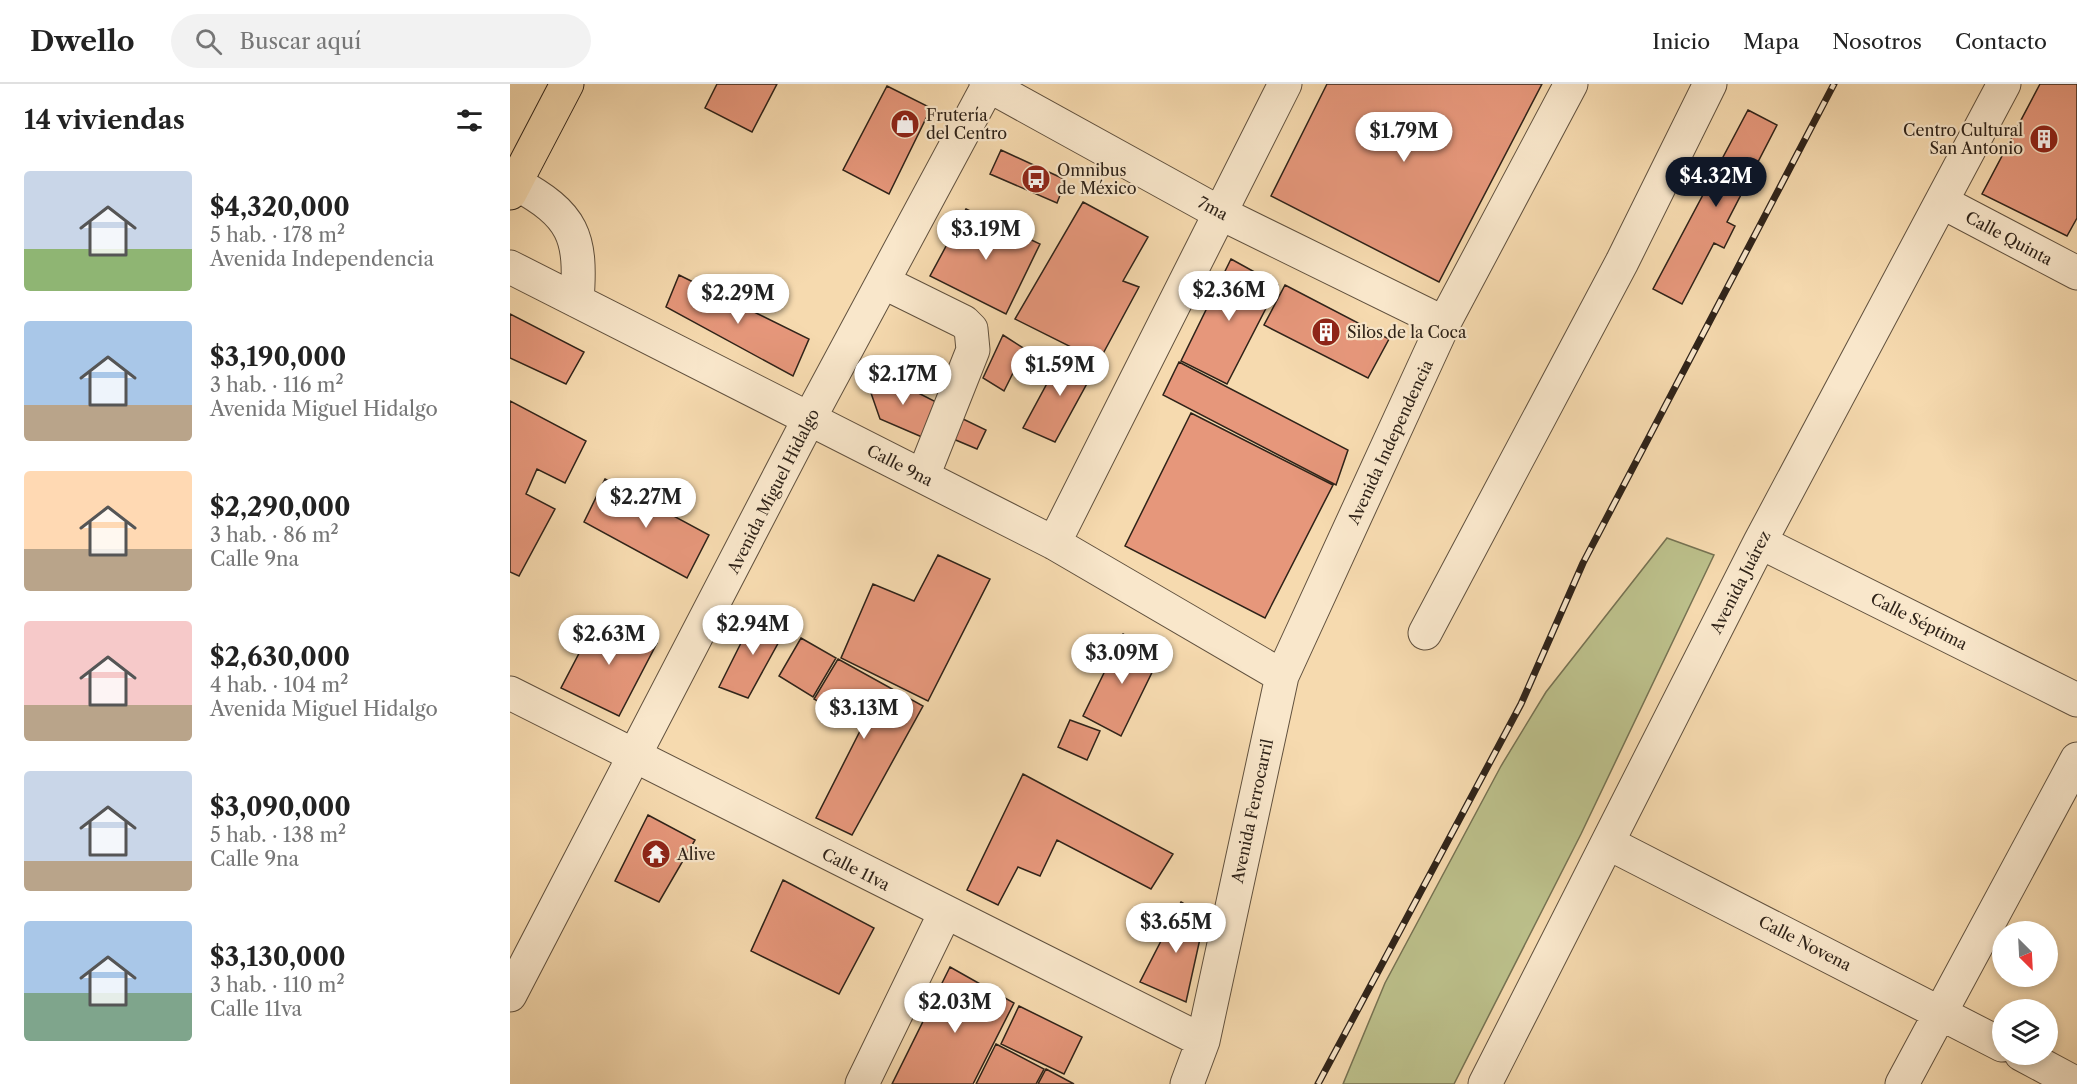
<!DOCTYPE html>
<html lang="es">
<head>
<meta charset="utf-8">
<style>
  :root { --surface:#fff; --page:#f2f2f2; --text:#222; --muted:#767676; --line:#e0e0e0; --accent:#111827 }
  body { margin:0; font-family:"Libre Caslon Text",serif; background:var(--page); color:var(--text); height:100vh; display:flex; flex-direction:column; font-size:22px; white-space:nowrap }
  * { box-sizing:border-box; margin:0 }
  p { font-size:20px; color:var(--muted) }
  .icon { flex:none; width:33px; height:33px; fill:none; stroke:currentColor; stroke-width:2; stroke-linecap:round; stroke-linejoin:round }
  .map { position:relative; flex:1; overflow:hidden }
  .drawer { display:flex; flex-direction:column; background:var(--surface); width:510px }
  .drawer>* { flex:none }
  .needle { width:39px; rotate:156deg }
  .buttons { position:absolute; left:1482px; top:837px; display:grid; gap:12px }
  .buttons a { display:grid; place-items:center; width:66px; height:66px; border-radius:50%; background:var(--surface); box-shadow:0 3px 9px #0003; font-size:30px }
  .price { position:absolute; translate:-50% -51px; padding:0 14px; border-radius:21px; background:#fff; color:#222; font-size:20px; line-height:39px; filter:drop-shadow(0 2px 3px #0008) }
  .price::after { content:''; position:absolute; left:50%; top:36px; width:18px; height:14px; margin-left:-9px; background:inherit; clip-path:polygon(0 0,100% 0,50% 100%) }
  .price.current { background:var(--accent); color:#fff }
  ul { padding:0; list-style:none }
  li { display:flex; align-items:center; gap:18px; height:150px; padding:0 24px }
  li span { display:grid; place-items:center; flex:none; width:168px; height:120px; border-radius:6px; color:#555 }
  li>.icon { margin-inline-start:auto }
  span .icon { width:72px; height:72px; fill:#fffc; stroke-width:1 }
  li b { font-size:26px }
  h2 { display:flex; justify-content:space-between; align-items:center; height:72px; padding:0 24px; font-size:26px }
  header { display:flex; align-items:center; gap:36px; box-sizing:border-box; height:84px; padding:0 30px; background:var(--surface); border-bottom:2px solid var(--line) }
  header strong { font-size:28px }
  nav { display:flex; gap:33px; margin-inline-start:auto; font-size:21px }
  .search { width:420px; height:54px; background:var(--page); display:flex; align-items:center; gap:15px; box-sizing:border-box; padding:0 21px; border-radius:33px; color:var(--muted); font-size:22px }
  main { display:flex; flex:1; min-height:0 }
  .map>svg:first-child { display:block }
  .green { fill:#bcc08b; stroke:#767252; stroke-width:1.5 }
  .building { fill:#e6977b; stroke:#2f2319; stroke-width:1.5 }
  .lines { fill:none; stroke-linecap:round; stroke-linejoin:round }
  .minor-casing { stroke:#61513e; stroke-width:35 }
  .major-casing { stroke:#2f2319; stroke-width:35 }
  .minor { stroke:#f9e7cb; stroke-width:33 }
  .major { stroke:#f6daaf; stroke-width:33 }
  .rail-casing { stroke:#2f2319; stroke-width:7 }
  .rail { stroke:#f9e7cb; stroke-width:4.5; stroke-dasharray:14; stroke-linecap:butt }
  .labels { text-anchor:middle; stroke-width:4.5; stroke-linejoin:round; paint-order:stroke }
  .poi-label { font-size:16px; fill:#2f2319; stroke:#f9e7cb; text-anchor:start }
  .street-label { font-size:16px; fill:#2f2319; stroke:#f9e7cb }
</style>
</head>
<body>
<header>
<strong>Dwello</strong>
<div class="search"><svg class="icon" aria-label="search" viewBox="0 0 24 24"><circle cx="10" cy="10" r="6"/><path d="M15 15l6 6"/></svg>Buscar aquí</div>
<nav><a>Inicio</a><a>Mapa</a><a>Nosotros</a><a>Contacto</a></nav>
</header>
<main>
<section class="drawer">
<h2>14 viviendas<svg class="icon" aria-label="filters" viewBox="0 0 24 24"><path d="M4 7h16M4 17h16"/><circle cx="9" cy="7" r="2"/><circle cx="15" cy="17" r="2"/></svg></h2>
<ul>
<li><span style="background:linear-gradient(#c9d6e8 65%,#8fb573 0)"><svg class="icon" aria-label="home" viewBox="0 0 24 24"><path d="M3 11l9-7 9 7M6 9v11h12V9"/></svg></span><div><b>$4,320,000</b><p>5 hab. · 178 m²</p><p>Avenida Independencia</p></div></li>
<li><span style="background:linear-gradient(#a9c7e8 70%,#b9a48a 0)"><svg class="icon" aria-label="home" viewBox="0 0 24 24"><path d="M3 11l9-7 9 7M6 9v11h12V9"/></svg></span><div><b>$3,190,000</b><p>3 hab. · 116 m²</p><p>Avenida Miguel Hidalgo</p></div></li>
<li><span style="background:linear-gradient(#ffd9b3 65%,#b9a48a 0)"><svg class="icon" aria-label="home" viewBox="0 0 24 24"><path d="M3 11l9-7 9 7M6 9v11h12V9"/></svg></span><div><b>$2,290,000</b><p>3 hab. · 86 m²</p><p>Calle 9na</p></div></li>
<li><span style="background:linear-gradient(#f6c9c9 70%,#b9a48a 0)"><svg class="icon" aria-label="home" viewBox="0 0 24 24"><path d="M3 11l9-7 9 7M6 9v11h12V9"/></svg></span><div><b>$2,630,000</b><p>4 hab. · 104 m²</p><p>Avenida Miguel Hidalgo</p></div></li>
<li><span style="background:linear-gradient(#c9d6e8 75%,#b9a48a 0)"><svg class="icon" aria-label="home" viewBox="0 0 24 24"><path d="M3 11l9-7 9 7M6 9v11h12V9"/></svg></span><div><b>$3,090,000</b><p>5 hab. · 138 m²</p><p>Calle 9na</p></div></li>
<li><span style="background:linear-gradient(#a9c7e8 60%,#7fa58c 0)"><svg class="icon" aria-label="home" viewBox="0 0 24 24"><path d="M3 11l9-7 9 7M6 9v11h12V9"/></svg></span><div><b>$3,130,000</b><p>3 hab. · 110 m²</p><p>Calle 11va</p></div></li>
</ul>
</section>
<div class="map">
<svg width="1567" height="1000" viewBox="0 0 1567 1000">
  <rect width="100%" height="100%" fill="#f6daaf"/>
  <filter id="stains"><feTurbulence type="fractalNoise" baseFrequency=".00333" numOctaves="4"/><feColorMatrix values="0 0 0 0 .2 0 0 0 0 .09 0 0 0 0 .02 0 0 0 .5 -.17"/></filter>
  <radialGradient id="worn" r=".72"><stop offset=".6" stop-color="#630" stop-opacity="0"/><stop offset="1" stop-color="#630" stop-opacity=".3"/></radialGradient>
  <path class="green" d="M1157,454L1204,471L1071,750L944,1000H833L875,899L991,682L1036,608Z"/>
  <path class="building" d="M207,0H267L242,48L195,24Z
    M817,0H1032L929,198L761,112Z
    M1530,0H1567V134L1557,152L1472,110Z
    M377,2L421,24L379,110L333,86Z
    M1238,26L1267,41L1217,138L1225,142L1214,164L1204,159L1172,220L1143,205Z
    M491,66L556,96L547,119L480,90Z
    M573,118L638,153L613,197L629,203L589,277L505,235Z
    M456,125L530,160L496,230L420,192Z
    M721,175L768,201L717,300L671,277Z
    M169,191L299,255L283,292L156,223Z
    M775,201L879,255L858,294L754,241Z
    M0,230L74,268L56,300L0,274Z
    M493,251L515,265L494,307L473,294Z
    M554,268L586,283L545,358L513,344Z
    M669,278L838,366L826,401L653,311Z
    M369,289L432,321L412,353L370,335L361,309Z
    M0,317L76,357L55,399L27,385L16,410L45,425L9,492L0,488Z
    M681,329L823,401L755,534L615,462Z
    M451,334L476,346L467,365L441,354Z
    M95,395L199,451L177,494L74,438Z
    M428,471L480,495L418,617L331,574L363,500L404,517Z
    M246,529L277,543L238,614L209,603Z
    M88,533L147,559L109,632L51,604Z
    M613,550L650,572L611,652L573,632Z
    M291,554L326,574L303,613L269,592Z
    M328,575L413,622L342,751L306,734L352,643L304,615Z
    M560,636L590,647L577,676L548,663Z
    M513,690L663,770L641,805L547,756L530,792L508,783L488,821L457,806Z
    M138,731L185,756L149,818L105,797Z
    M273,796L364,844L329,910L241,867Z
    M671,818L695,832L676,918L630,898Z
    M440,883L504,919L463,1000H382Z
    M509,922L572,953L554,990L491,960Z
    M486,960L534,985L526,1000H466Z
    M536,985L564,1000H528Z"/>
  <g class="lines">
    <g class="minor-casing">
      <path id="minor" d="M476,0L708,128L934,239
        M5,99C64,131 72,152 67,217
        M1432,118L1567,189
        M0,183L544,459L772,592
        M373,198L454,238L461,245L463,266L413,392
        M1250,458L1567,616
        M544,459L775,0
        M915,549L1112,178L1200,0
        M0,609L693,957
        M1098,759L1492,961
        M0,911L299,335L479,0
        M1511,970L1567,1000
        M352,1000L435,829
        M677,1000L693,957L772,592L934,239L1061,0
        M975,1000L1250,458L1494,0
        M1392,1000L1567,675"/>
    </g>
    <g class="major-casing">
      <path id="major" d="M0,109L57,0"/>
    </g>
    <use href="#minor" class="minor"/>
    <use href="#major" class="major"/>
    <g class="rail-casing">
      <path id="rail" d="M808,1000L1011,620L1073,479L1324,0"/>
    </g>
    <use href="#rail" class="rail"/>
  </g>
  <defs>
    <g id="shop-disc" transform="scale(1.5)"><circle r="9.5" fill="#8f2418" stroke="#f9e7cb"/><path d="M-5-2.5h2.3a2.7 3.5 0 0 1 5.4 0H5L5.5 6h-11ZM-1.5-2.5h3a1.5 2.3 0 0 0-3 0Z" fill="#fff"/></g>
    <g id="building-disc" transform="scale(1.5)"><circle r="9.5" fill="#8f2418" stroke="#f9e7cb"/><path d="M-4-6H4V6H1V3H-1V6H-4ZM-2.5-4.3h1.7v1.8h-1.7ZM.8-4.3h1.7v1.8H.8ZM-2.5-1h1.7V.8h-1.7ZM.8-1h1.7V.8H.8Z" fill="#fff"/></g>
    <g id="bus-disc" transform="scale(1.5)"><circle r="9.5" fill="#8f2418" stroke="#f9e7cb"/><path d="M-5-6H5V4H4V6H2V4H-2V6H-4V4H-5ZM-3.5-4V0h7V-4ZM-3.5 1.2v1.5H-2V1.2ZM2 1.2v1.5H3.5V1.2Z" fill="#fff"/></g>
    <g id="temple-disc" transform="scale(1.5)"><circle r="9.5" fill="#8f2418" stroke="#f9e7cb"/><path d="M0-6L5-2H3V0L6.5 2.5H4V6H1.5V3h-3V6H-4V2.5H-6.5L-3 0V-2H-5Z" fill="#fff"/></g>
  </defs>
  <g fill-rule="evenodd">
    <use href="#shop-disc" x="395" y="40"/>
    <use href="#building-disc" x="1534" y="55"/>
    <use href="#bus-disc" x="526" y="95"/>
    <use href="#building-disc" x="816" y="248"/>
    <use href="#temple-disc" x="146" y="770"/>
  </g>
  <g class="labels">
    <g class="poi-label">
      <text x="416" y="37">Frutería<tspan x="416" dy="18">del Centro</tspan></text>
      <text x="1513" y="52" text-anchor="end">Centro Cultural<tspan x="1513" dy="18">San Antonio</tspan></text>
      <text x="547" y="92">Omnibus<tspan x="547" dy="18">de México</tspan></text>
      <text x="837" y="254">Silos de la Coca</text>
      <text x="167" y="776">Alive</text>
    </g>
    <g class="street-label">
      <text transform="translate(703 124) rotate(28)" y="6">7ma</text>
      <text transform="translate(1499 154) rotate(28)" y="6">Calle Quinta</text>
      <text transform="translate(880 358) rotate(-65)" y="6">Avenida Independencia</text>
      <text transform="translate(390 381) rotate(27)" y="6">Calle 9na</text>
      <text transform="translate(263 407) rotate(-63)" y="6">Avenida Miguel Hidalgo</text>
      <text transform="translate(1230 498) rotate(-63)" y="6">Avenida Juárez</text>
      <text transform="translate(1409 537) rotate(27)" y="6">Calle Séptima</text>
      <text transform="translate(742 727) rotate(-78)" y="6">Avenida Ferrocarril</text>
      <text transform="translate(346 785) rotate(27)" y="6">Calle 11va</text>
      <text transform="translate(1295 859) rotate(27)" y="6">Calle Novena</text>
    </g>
  </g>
  <rect width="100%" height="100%" filter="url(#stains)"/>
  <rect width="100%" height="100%" fill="url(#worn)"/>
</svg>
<div class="buttons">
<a><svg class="needle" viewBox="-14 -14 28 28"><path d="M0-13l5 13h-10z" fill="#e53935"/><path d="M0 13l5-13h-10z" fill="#767676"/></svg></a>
<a><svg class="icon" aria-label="layers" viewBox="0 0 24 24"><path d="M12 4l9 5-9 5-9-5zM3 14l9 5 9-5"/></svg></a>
</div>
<b class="price" style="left:894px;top:79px">$1.79M</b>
<b class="price current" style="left:1206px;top:124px">$4.32M</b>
<b class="price" style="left:476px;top:177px">$3.19M</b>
<b class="price" style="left:719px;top:238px">$2.36M</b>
<b class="price" style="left:228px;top:241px">$2.29M</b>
<b class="price" style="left:550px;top:313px">$1.59M</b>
<b class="price" style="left:393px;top:322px">$2.17M</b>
<b class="price" style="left:136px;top:445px">$2.27M</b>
<b class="price" style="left:243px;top:572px">$2.94M</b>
<b class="price" style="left:99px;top:582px">$2.63M</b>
<b class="price" style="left:612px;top:601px">$3.09M</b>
<b class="price" style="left:354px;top:656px">$3.13M</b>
<b class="price" style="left:666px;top:870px">$3.65M</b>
<b class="price" style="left:445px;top:950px">$2.03M</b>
</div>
</main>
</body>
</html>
